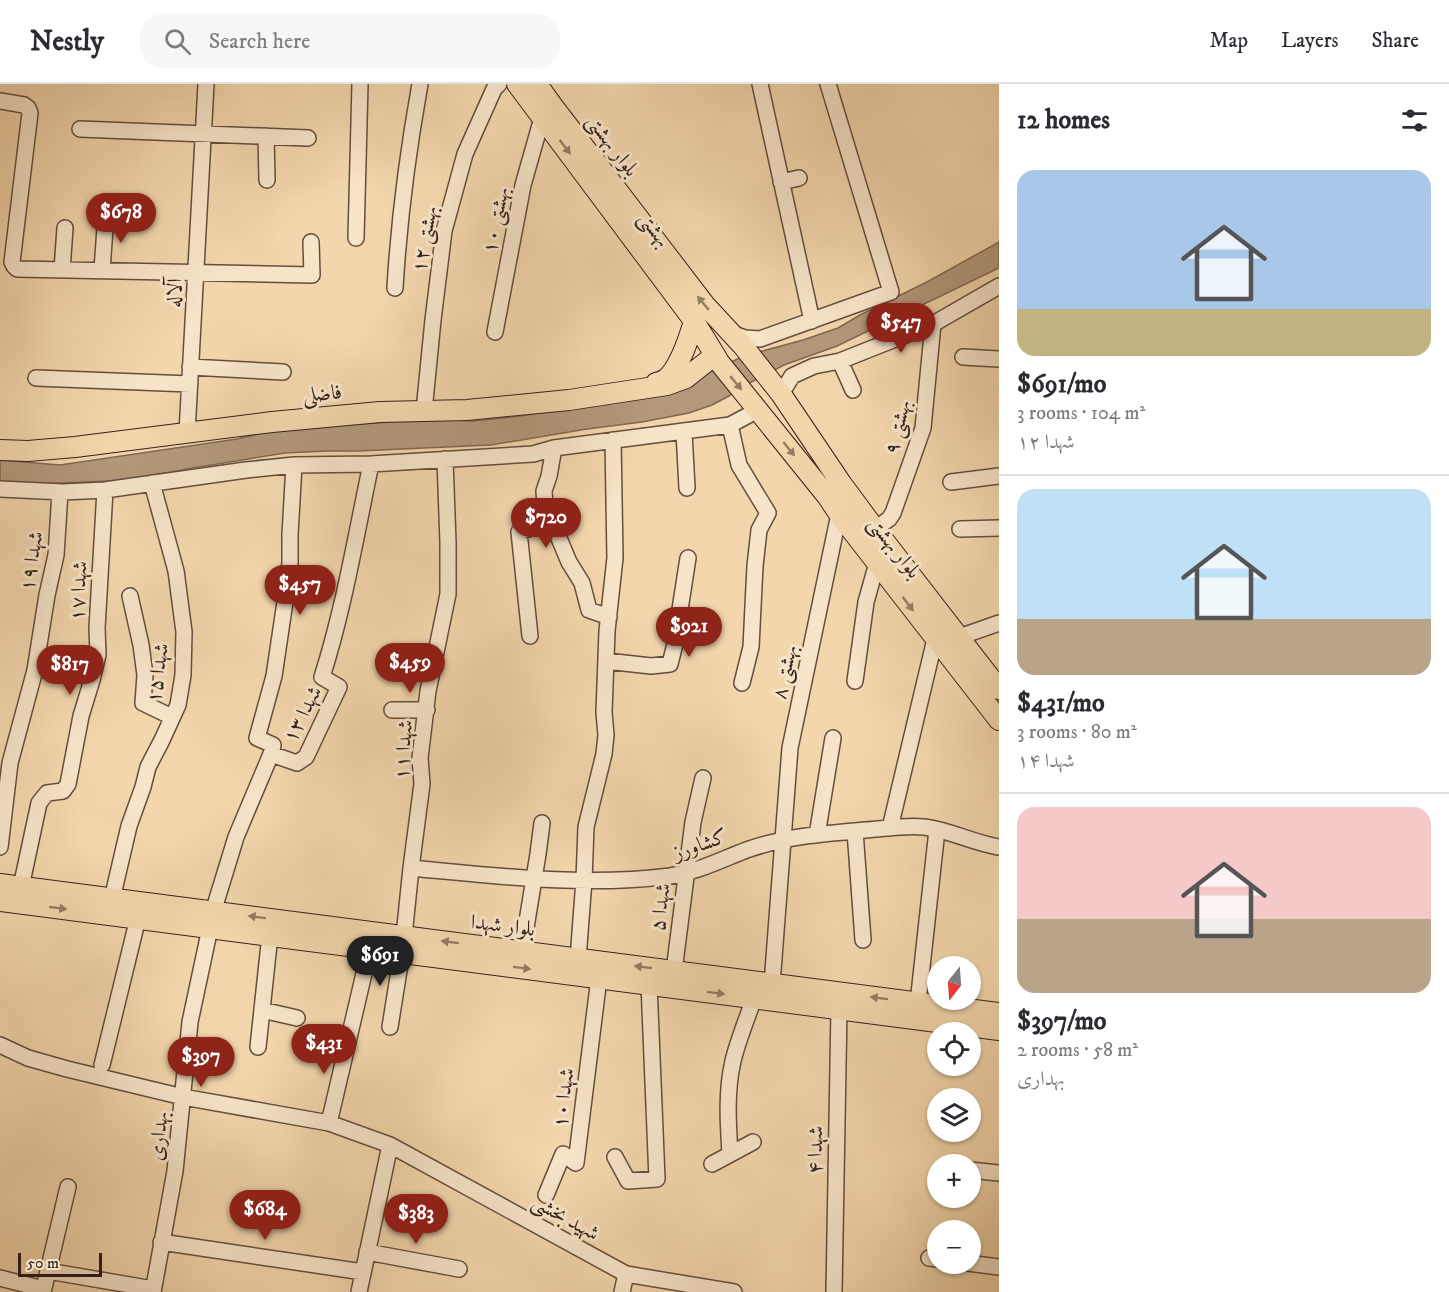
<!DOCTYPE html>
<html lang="en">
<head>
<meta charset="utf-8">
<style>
  :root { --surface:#fff; --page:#f7f7f7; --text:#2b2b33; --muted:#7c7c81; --line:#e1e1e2; --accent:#8f2418 }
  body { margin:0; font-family:"IM FELL DW Pica",Amiri,serif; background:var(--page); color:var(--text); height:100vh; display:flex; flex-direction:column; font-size:22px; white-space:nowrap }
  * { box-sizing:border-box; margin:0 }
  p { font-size:20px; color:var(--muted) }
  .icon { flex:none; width:33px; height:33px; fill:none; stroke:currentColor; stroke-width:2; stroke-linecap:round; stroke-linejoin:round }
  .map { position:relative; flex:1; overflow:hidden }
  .sheet { display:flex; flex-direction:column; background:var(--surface); width:450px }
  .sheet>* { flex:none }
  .needle { width:39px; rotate:197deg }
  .controls { position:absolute; left:927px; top:872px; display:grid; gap:12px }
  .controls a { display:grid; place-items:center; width:54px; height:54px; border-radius:50%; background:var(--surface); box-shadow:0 2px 4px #0004; font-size:30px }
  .scale { position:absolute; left:18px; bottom:15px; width:84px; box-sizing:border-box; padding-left:6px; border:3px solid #362119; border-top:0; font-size:16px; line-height:21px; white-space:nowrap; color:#362119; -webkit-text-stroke:4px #f7e4c9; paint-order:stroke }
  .price { position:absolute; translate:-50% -51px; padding:0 14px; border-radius:21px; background:var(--accent); color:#fff; font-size:20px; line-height:39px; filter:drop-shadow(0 2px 3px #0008) }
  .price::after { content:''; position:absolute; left:50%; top:36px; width:18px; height:14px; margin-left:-9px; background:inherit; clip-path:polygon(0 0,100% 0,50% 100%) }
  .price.selected { background:#222; color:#fff }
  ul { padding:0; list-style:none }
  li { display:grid; align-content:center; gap:12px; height:318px; padding:0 18px }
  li+li { border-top:2px solid var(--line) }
  li span { display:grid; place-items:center; height:186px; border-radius:18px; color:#555 }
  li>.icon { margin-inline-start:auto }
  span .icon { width:108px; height:108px; fill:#fffc; stroke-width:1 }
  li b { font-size:26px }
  h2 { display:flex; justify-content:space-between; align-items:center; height:72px; padding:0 18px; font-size:26px }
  header { display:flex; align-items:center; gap:36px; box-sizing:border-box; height:84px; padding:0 30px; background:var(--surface); border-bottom:2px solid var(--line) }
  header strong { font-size:28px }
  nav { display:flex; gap:33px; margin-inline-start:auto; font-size:21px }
  .search { width:420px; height:54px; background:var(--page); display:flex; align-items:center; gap:15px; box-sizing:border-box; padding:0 21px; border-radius:24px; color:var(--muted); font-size:22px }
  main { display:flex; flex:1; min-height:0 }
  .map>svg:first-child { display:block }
  .water { fill:#b3987a; stroke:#816853; stroke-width:1.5 }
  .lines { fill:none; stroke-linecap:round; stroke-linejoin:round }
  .minor-casing { stroke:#654e3e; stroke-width:18 }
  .major-casing { stroke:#362119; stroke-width:22 }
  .minor { stroke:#f7e4c9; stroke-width:15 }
  .major { stroke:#f3d6ac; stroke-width:20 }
  .oneway { fill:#947c62 }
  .labels { text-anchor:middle; stroke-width:6; stroke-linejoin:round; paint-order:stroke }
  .street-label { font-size:21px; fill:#362119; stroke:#f7e4c9 }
</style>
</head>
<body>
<header>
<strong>Nestly</strong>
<div class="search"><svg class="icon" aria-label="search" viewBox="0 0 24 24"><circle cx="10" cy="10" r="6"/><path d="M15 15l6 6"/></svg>Search here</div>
<nav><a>Map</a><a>Layers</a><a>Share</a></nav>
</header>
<main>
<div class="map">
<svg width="999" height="1208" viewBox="0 0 999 1208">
  <rect width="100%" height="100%" fill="#f3d6ac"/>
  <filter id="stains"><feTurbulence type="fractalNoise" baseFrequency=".00333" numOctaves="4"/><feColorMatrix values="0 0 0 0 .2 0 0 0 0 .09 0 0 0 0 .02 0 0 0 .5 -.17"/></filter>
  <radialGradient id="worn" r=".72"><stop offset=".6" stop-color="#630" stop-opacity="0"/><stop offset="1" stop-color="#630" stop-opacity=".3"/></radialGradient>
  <path class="water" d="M999,158V184L837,262L784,281L740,304L729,312L712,321L689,329L642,338L587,345L491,361L358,367H327L285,369L187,385L146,393L109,397L38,400L0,398V376L60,381L237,355L276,346L334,340H361L430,335L473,337L521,332L547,327L707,289L744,272L803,256L838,244L860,231L927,198Z"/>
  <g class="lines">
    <g class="minor-casing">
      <path id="minor" d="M760,0L812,237
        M0,17L24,21L28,24L30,29L12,178L14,182L17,185L312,191L311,158
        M80,45L308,54
        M266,52L267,96
        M781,98L799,94
        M356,154L360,0
        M62,186L65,144
        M102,186L106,130
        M395,204C399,135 408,67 420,0
        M495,248L523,101L542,34
        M731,249L745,254L760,255L891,208L828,0
        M963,273L999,275
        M840,277L853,306
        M190,283L283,288
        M36,294L190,300
        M781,310L792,292L814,282L840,277L933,240L999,202
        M424,327L433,236L444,147L465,70L494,5L499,0
        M730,341L739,381L768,429L759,446L755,482L751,563L742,599
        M684,348L687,404
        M187,349L206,0
        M554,364L549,392L544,407L545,421L569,478L582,499L589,526L609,533
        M951,398L999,392
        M0,405L63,408L105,406L246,386L294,381L371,380L533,370L554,364L730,341L758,326
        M875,445L889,435L893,429L923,344L933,240
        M960,445L999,444
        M130,512L141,561L145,591L143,619L172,633
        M530,552L519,448L552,437
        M959,553L999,539
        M606,577L651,582L670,580L674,564L688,474
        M855,597L866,518L877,479
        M392,626H427
        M271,670L273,661L257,654L274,592L285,518L290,479V451L294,381
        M890,744L935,555
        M855,747L863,856
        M817,751L833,654
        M0,763L10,679L35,586L47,511L56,471L60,408
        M411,784C497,792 584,803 670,792C696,788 716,778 739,769C753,763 769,759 783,756C810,750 838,749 865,746C884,745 905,741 924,743C950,746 973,759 999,763
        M21,803L39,719L47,709L63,707L68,700L81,632L92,596L98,571L97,544L105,406
        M112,815L129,742L143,703L148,683L162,656L178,621L183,591L184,548L176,487L152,399
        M213,828L236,753L271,670L297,679L306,673L339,603L322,593C344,524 356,451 371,380
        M404,852L411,784L422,700L420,674L428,607L448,510V459L445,375
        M370,864L329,1039L390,1061L626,1190L734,1208
        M522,868L538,770L542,739
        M578,875L584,796L586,743L604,670L606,651L604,628L607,547L615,474L613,356
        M674,887L693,738L703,694
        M772,900L790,664L839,430
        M918,919L937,746
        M262,926L297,934
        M390,943L402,868
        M0,961L28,974L67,985L183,1013L329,1039
        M258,963L270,851
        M102,981L138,834
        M730,1070C728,1039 726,1007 733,977C738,956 747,935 754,914
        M615,1073L628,1097L657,1095L649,900
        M712,1080L753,1058
        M970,1086L999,1089
        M546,1111L563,1070L576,1079L599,894
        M161,1158L363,1188
        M367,1168L459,1185
        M929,1174L938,1175
        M968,1179L999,1183
        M48,1187L153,1205
        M0,1194L43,1205
        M43,1208L68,1103
        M153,1208L175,1087L190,938L210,844
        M359,1208L390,1061
        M622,1208L626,1190
        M834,1208L839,925"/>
    </g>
    <g class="major-casing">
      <path id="major" d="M517,0L694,237L715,271L719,278L827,412L839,430L999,636
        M537,0L552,21L705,221L743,262L781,310L841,399L875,445L999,605
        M656,299C660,298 663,297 666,295C680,283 689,254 694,237
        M0,366L28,367L75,363L272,338L380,328L467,326L569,316L667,301L686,294L715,271
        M0,800L999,929
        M0,817L999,946"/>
    </g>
    <use href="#minor" class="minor"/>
    <use href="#major" class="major"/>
  </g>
  <defs><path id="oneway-solid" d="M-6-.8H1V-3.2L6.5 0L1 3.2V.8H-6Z" transform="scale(1.5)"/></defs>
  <g class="oneway">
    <use href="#oneway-solid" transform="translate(565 63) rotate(53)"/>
    <use href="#oneway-solid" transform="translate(703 219) rotate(-130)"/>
    <use href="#oneway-solid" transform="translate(736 299) rotate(50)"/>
    <use href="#oneway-solid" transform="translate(789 365) rotate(51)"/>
    <use href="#oneway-solid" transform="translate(908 520) rotate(53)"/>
    <use href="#oneway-solid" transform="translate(58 824) rotate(7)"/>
    <use href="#oneway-solid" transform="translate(257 833) rotate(-173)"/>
    <use href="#oneway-solid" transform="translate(450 858) rotate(-173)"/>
    <use href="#oneway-solid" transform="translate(643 883) rotate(-173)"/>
    <use href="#oneway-solid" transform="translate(522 884) rotate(7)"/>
    <use href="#oneway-solid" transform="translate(716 909) rotate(7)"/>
    <use href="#oneway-solid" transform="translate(879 914) rotate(-173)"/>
  </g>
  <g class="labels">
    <g class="street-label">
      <text transform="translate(613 61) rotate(53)" y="7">بلوار بهشتی</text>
      <text transform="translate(495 136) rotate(-79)" y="7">بهشتی ۱۰</text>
      <text transform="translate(655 145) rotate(53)" y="7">بهشتی</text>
      <text transform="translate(424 155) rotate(-80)" y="7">بهشتی ۱۲</text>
      <text transform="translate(174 209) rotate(-87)" y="7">آلاله</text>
      <text transform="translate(322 309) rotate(-5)" y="7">فاضلی</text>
      <text transform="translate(897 343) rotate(-77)" y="7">بهشتی ۹</text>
      <text transform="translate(895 463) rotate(52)" y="7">بلوار بهشتی</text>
      <text transform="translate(31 477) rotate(-81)" y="7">شهدا ۱۹</text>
      <text transform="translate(78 507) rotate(-87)" y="7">شهدا ۱۷</text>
      <text transform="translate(784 588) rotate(-78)" y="7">بهشتی ۸</text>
      <text transform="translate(157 589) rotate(-82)" y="7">شهدا ۱۵</text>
      <text transform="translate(302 630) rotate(-63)" y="7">شهدا ۱۳</text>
      <text transform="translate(403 666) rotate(-86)" y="7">شهدا ۱۱</text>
      <text transform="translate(700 760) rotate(-19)" y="7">کشاورز</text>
      <text transform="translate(660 823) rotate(-83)" y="7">شهدا ۵</text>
      <text transform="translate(503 841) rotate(7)" y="7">بلوار شهدا</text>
      <text transform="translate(563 1014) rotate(-83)" y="7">شهدا ۱۰</text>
      <text transform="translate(158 1052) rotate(-84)" y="7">بهداری</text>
      <text transform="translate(815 1066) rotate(-89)" y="7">شهدا ۴</text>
      <text transform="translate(566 1133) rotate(29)" y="7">شهید بخشی</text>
    </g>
  </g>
  <rect width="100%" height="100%" filter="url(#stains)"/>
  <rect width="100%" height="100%" fill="url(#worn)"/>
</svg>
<div class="controls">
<a><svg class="needle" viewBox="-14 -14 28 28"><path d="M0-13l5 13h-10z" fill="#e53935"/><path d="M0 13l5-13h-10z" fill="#7c7c81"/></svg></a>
<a><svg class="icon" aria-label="locate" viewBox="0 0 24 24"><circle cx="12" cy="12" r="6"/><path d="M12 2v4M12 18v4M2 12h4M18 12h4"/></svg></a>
<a><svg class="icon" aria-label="layers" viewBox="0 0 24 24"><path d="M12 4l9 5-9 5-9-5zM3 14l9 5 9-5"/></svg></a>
<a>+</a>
<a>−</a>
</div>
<div class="scale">50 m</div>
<b class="price" style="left:121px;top:160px">$678</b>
<b class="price" style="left:901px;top:270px">$547</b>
<b class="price" style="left:546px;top:465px">$720</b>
<b class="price" style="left:300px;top:532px">$457</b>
<b class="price" style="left:689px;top:574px">$921</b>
<b class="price" style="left:410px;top:610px">$459</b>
<b class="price" style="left:70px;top:612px">$817</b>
<b class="price selected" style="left:380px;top:903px">$691</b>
<b class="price" style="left:324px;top:991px">$431</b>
<b class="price" style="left:201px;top:1004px">$397</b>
<b class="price" style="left:265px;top:1157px">$684</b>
<b class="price" style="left:416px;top:1161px">$383</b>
</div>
<section class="sheet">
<h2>12 homes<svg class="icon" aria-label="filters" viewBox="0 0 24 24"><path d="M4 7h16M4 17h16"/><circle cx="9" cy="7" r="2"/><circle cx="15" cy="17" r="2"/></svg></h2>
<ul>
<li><span style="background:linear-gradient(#a9c7e8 75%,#c2b280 0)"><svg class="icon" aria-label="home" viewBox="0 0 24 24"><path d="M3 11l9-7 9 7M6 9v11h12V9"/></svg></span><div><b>$691/mo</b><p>3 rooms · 104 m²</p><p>شهدا ۱۲</p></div></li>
<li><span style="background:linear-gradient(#bfe0f5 70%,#b9a48a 0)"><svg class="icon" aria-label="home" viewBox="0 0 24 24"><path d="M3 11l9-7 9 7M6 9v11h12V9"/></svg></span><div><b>$431/mo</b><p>3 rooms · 80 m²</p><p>شهدا ۱۴</p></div></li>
<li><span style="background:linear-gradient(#f6c9c9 60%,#b9a48a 0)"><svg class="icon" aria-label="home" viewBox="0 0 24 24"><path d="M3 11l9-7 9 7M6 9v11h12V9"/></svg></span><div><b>$397/mo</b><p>2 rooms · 58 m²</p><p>بهداری</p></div></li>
</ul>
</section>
</main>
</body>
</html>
